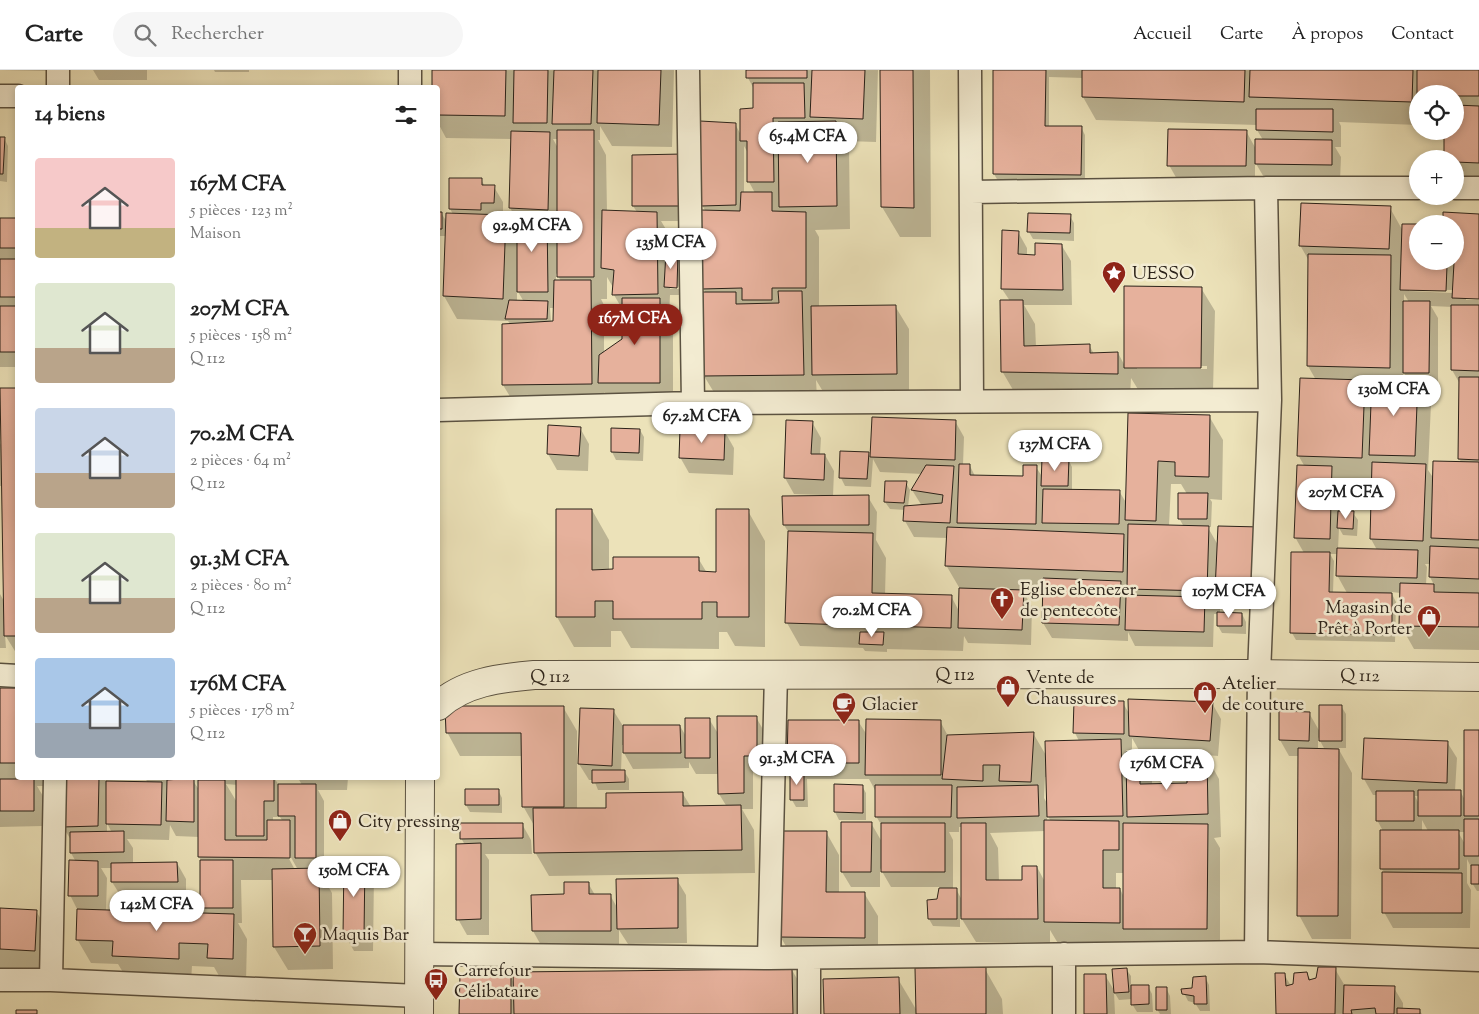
<!DOCTYPE html>
<html lang="fr">
<head>
<meta charset="utf-8">
<style>
  :root { --surface:#fff; --page:#f6f6f6; --text:#222; --muted:#767676; --line:#e0e0e0; --accent:#8f2418 }
  body { margin:0; font-family:"Sorts Mill Goudy",serif; background:var(--page); color:var(--text); height:100vh; display:flex; flex-direction:column; font-size:19px; white-space:nowrap }
  * { box-sizing:border-box; margin:0 }
  p { font-size:16px; color:var(--muted) }
  .icon { flex:none; width:28px; height:28px; fill:none; stroke:currentColor; stroke-width:2; stroke-linecap:round; stroke-linejoin:round }
  .map { position:relative; flex:1; overflow:hidden }
  .panel { position:absolute; left:15px; top:15px; width:425px; height:695px; display:flex; flex-direction:column; background:var(--surface); border-radius:5px; box-shadow:0 2px 8px #0003 }
  .panel>* { flex:none }
  .tools { position:absolute; left:1409px; top:15px; display:grid; gap:10px }
  .tools a { display:grid; place-items:center; width:55px; height:55px; border-radius:50%; background:var(--surface); box-shadow:0 2px 8px #0003; font-size:25px }
  .price { position:absolute; translate:-50% -42px; padding:0 11px; border-radius:18px; background:#fff; color:#222; font-size:16px; line-height:32px; filter:drop-shadow(0 1px 2px #0008) }
  .price::after { content:''; position:absolute; left:50%; top:30px; width:15px; height:11px; margin-left:-8px; background:inherit; clip-path:polygon(0 0,100% 0,50% 100%) }
  .price.selected { background:var(--accent); color:#fff }
  ul { padding:0; list-style:none }
  li { display:flex; align-items:center; gap:15px; height:125px; padding:0 20px }
  li span { display:grid; place-items:center; flex:none; width:140px; height:100px; border-radius:5px; color:#555 }
  li>.icon { margin-inline-start:auto }
  span .icon { width:60px; height:60px; fill:#fffc; stroke-width:1 }
  li b { font-size:21px }
  h2 { display:flex; justify-content:space-between; align-items:center; height:60px; padding:0 20px; font-size:21px }
  header { display:flex; align-items:center; gap:30px; box-sizing:border-box; height:70px; padding:0 25px; background:var(--surface); border-bottom:1px solid var(--line) }
  header strong { font-size:24px }
  nav { display:flex; gap:28px; margin-inline-start:auto; font-size:18px }
  .search { width:350px; height:45px; background:var(--page); display:flex; align-items:center; gap:12px; box-sizing:border-box; padding:0 18px; border-radius:28px; color:var(--muted); font-size:19px }
  .map>svg:first-child { display:block }
  .shadow { fill:#0003; fill-rule:evenodd }
  .building { fill:#e6b19c; stroke:#2b2219 }
  .lines { fill:none; stroke-linecap:round; stroke-linejoin:round }
  .minor-casing { stroke:#5b5241; stroke-width:25 }
  .tertiary-casing { stroke:#5b5241; stroke-width:30 }
  .minor { stroke:#f3ecd2; stroke-width:22 }
  .tertiary { stroke:#f3ecd2; stroke-width:28 }
  .labels { text-anchor:middle; stroke-width:5; stroke-linejoin:round; paint-order:stroke }
  .poi-label { font-size:18px; fill:#2b2219; stroke:#f3ecd2; text-anchor:start }
  .street-label { font-size:18px; fill:#2b2219; stroke:#f3ecd2 }
</style>
</head>
<body>
<header>
<strong>Carte</strong>
<div class="search"><svg class="icon" aria-label="search" viewBox="0 0 24 24"><circle cx="10" cy="10" r="6"/><path d="M15 15l6 6"/></svg>Rechercher</div>
<nav><a>Accueil</a><a>Carte</a><a>À propos</a><a>Contact</a></nav>
</header>
<div class="map">
<svg width="1479" height="944" viewBox="0 0 1479 944">
  <rect width="100%" height="100%" fill="#ece2b9"/>
  <filter id="stains"><feTurbulence type="fractalNoise" baseFrequency=".004" numOctaves="4"/><feColorMatrix values="0 0 0 0 .2 0 0 0 0 .09 0 0 0 0 .02 0 0 0 .5 -.17"/></filter>
  <radialGradient id="worn" r=".72"><stop offset=".6" stop-color="#630" stop-opacity="0"/><stop offset="1" stop-color="#630" stop-opacity=".3"/></radialGradient>
  <path class="shadow" d="M0,0H49V1Z
    M93,0H147V10H99Z
    M214,0H249V2H215Z
    M433,0H553L555,3V0H674L672,77L612,76L600,56V70H598L606,85L607,141L637,142L633,136L682,86L692,151H661L670,166V183L678,184L682,191L681,217L670,216V219H681V225H670L669,247L673,253V336H613L604,322L605,337L517,338L503,315L510,254L508,251L457,249L444,226L446,166H438V143H441L447,152L453,144L450,139L481,110L485,116L494,117L503,132V146H506L518,167V151L510,138L512,69L446,68L438,53V18ZM553,69H558V78ZM552,155H558V165ZM556,203L561,211H556ZM607,207L614,219V225L624,242V270L604,283V235L601,229H607ZM517,220L524,232H517ZM550,238H554V252H551Z
    M748,0H878L876,72L846,71L849,76L850,159L815,160L819,167V238L895,236L909,259V327L827,328L816,310L817,328L718,329L704,306L706,224L703,218L706,142L702,135L735,54L741,65L755,39L754,19L748,8ZM744,76L748,83L749,112L755,123H744Z
    M881,0H930L931,167H900L882,137Z
    M995,0H1479V108H1455V24H1418V55L1339,52L1341,56V77H1335L1341,87L1340,111L1265,109L1255,92V112L1178,111L1169,95L1246,61L1256,79L1263,70L1257,60V55L1096,50L1083,27V8L1049,7V58L1081,57L1085,65V112L998,111L994,104Z
    M0,68H4L8,76L7,112L0,111Z
    M1390,138L1403,161L1418,191H1455L1479,145V228L1466,227V230H1479V580L1414,579L1401,556V523L1391,522L1396,532L1395,572L1296,570L1292,563L1304,483L1295,467L1305,397L1298,385L1316,310L1308,296L1309,191L1300,175ZM1409,219L1452,220V223L1409,221ZM1404,224L1409,232H1404ZM1431,236L1453,237L1452,300L1460,314L1459,389L1462,393L1434,409L1428,400L1431,334L1422,319H1438V248ZM1403,301L1408,310H1403ZM1338,410L1373,411L1371,469L1377,480L1338,479L1339,458L1343,465L1357,466L1358,450L1353,443L1339,442L1340,413ZM1330,484H1338L1337,505L1347,523H1333L1334,491ZM1425,494H1430V507L1434,515H1426L1427,497Z
    M1070,146L1074,153V171L1033,169L1029,162Z
    M0,149H18V297H0Z
    M1018,162L1027,178V186H1036L1062,176L1071,191L1072,235H1024L1035,254L1036,277L1089,275L1094,284L1118,283L1125,296L1201,218L1215,241L1213,321H1139L1131,308L1130,327L1016,325L1002,301L1010,231L1002,219ZM1137,296H1207V299H1137Z
    M18,319V586L5,565L6,578H0V524L5,533L3,416H0V373L2,377Z
    M1130,344L1209,346L1223,370L1222,430L1210,429L1212,432L1211,457L1207,456L1218,475L1267,538L1226,537L1220,527V544H1242L1246,552V564L1222,563L1218,556V544H1214L1213,577L1135,576L1128,562V571L1052,568L1043,553L1044,522L1023,521L1032,537L1031,575L968,573L964,566L963,581L887,579V582L865,581L863,578L800,576L787,553L789,463L784,455L821,427V425L794,424L785,408L788,351L812,352L821,368L820,385H825L834,401L833,427H868L877,442L876,470L886,488L885,525L951,526L959,541L960,519L946,495L947,468L914,467L905,451V440L890,439L885,432L906,413L910,420L908,437L922,436L912,420L923,404L880,402L873,389L871,417L845,416L841,408L842,382L868,383L871,388L873,348L955,351L964,367L963,395L970,396L975,406L1024,407L1036,397L1043,408L1045,389L1042,384L1055,363L1059,370L1058,389H1068L1072,397V421H1119L1127,434ZM1171,414H1181L1187,424L1179,448L1184,457L1169,456Z
    M580,358L589,374L588,401L557,400L548,384Z
    M640,360L644,367L643,391L616,390L612,382Z
    M725,362L734,378L733,405L689,403L680,387Z
    M592,440L609,470V501L698,488L707,503H717L748,441L765,471V577L735,576L727,562H719V579L631,578L621,561H611V577H574L557,547Z
    M0,619H18V708H59V716H37L43,726V756L0,757Z
    M1123,633L1130,645L1212,633L1221,649L1218,686L1206,685L1219,709L1221,767L1214,768L1220,778V882L1059,875L1050,860V872H976L960,846V857L933,856L929,849L938,830L940,817H891L880,798V817H851L842,802L871,753L882,772V756L876,746V722L869,709H807L808,737H796L792,730L795,703L789,693L858,651L867,665L940,651L948,666L1033,663L1047,687L1079,671L1075,663ZM1132,668L1140,682L1188,684V715H1152V706L1139,683H1128L1126,680H1132ZM1045,707H1047L1048,735L1044,728ZM1047,744L1051,752H1047ZM959,757H962V830L956,819H953V770L949,762H959ZM1045,761V812L1037,797L1023,811H999L998,778L990,763ZM1116,803H1124V827L1120,819H1116Z
    M1341,636L1346,644V678H1338L1352,703L1351,869H1312L1299,845V686H1289L1280,670L1309,643L1320,662ZM1318,667L1325,680H1318Z
    M563,637L577,661V739H607L683,724L691,737H727L719,724V704H696L689,692V698L633,699L624,683V675H622L621,701H624L629,709V720H598L594,710H589L579,694L613,640L623,656H680L687,668L709,649L719,665L756,647L765,663V702H753V739H742L754,760L755,803L549,806L535,782V757L523,736V686H460L447,662Z
    M1479,661V821H1477L1472,813V799L1467,789V813L1471,820L1470,858H1393L1384,842V802L1381,798L1383,761L1377,750V725H1373L1364,709L1447,672L1457,688L1455,721H1460L1465,730ZM1415,726H1420L1419,734ZM1422,750L1428,761H1422ZM1458,762H1465V774Z
    M64,708H104L107,712L148,713L145,708H191L200,721L204,711L202,708H274L279,715H302L298,708H348L347,720H318L324,731V804H321L332,823L333,899L288,900L274,877L273,810H241L242,853H238L247,869L246,912L222,911L214,897L192,896L191,912L127,909L118,894L91,893L77,869L78,841L70,825L76,792L71,783V770L63,757ZM226,714L238,715V734ZM273,747H280L283,752H273ZM107,753L112,763H107ZM170,755L176,766L199,767V787L201,790V838L205,844L106,841L107,808L101,798H112V812L122,828L186,827V809L177,793L133,794V778L127,769L169,770ZM288,782L298,800H295L286,783Z
    M835,716H862L866,723V750H839L835,742Z
    M498,720L502,728V743L470,742L466,735Z
    M522,754L531,770L532,784H485L489,790V865H467L458,849L465,775L461,768Z
    M826,762L839,785V823H864L878,846V890H794L780,866Z
    M364,791L374,806L373,881H354L345,865Z
    M677,810L686,825L687,873L628,874L619,860V876L542,877L533,861L532,826H565L588,813L595,825H610L618,839Z
    M0,839L36,841L50,864L48,904L0,902Z
    M985,899L1002,929L1003,944H825L898,909L917,941Z
    M1126,899L1131,906V916H1148L1152,924L1153,942H1137L1132,934V929L1119,930L1114,922L1115,944H1086L1105,905L1115,922Z
    M1335,899L1345,916L1394,918L1403,933V940H1419L1422,944H1277L1284,904L1291,916L1306,903L1311,910H1317Z
    M792,900L809,930V944H460L511,907L514,914Z
    M1205,907L1209,915L1210,941H1200L1195,933L1188,931L1184,923L1194,919Z
    M1166,918L1170,926L1171,944H1160L1157,939Z"/>
  <path class="building" d="M432,0H506L505,46L438,45V18H432Z
    M514,0H548L547,53H513Z
    M554,0H593L591,54H552Z
    M598,0H661L659,55L597,53Z
    M746,0H807V8H746Z
    M812,0H865L863,49L810,47Z
    M880,0H913L914,138L881,137Z
    M993,0H1046L1045,56H1082L1081,105L993,104Z
    M1082,0H1245L1244,32L1082,27Z
    M1250,0H1413L1412,32L1249,27Z
    M1417,0H1479V26H1455V24H1418L1417,26Z
    M753,13H804L805,48H773L774,112H747V71H740V39L753,38Z
    M1455,35L1479,36V93L1455,92V89H1444V61H1455Z
    M1256,39H1333V62L1256,60Z
    M700,51L736,53V135L701,136Z
    M836,51L837,136L779,137L778,52Z
    M1168,59L1247,60L1246,96H1167Z
    M557,60H594V207H557Z
    M511,61L550,62L548,140L509,138Z
    M0,67H5L3,104H0Z
    M1255,69L1332,70V95L1255,94Z
    M683,84V136H632V85Z
    M449,108H482V115H495L494,133H481V140L449,139Z
    M741,122H772V141L806,142V218H772V230H742V218L702,219L701,140L740,141Z
    M1301,133L1391,136L1389,179L1299,176Z
    M602,140L657,142L658,224L612,225L614,200L601,198Z
    M438,142H442V159H438Z
    M1443,142L1479,144V229L1452,228L1454,193L1442,192L1455,191V154H1443Z
    M446,143L506,145L503,229L443,226Z
    M1028,143L1071,144L1070,163L1027,162Z
    M547,144L548,222H517V145Z
    M0,148H18V178H0Z
    M1402,154H1418V191H1437V195L1447,196L1446,221L1400,220Z
    M1002,160L1019,161L1018,184L1035,185V173L1062,174L1063,220L1001,219Z
    M666,182H678L677,218L664,217Z
    M1308,184L1391,185L1390,298L1307,296Z
    M0,189H18V227H0Z
    M554,210H591L592,314L502,315V254L553,251Z
    M1124,216L1202,217L1201,298H1124Z
    M778,221H802L804,305L703,306L701,222H736V234L779,233Z
    M622,228H660V313H598L599,285L622,269Z
    M509,230L548,231L547,249H505Z
    M1000,230H1023L1024,276L1090,274V283L1118,282V304L1001,302Z
    M1403,231H1430L1429,303H1403Z
    M896,235L897,304L812,305L811,236Z
    M1451,235H1479V301L1451,300Z
    M0,236H18V282H0Z
    M1459,307H1479V390L1458,389Z
    M1300,308L1365,310L1362,388L1297,386Z
    M1372,308L1418,309L1415,386L1369,385Z
    M0,318H18V566H4Z
    M1128,343L1210,345L1209,407L1175,406V392L1158,391L1156,451L1125,450Z
    M872,347L956,350L955,390L870,387Z
    M786,350L813,351L811,384H825L824,410L784,408Z
    M548,355L581,357L579,386L547,384Z
    M611,358L640,359L639,383L611,382Z
    M680,359L725,361L724,390L679,388Z
    M1041,361L1055,362V384H1041Z
    M840,381L869,382L867,409L839,408Z
    M1042,388H1069L1068,416H1041Z
    M1433,391L1479,392V470L1431,468Z
    M1372,392L1426,394L1423,471L1370,469Z
    M959,394H970V405L1023,406V395H1037L1036,454L957,453Z
    M926,395L954,396L950,453L903,451L904,436L942,433L943,425L911,420Z
    M1297,395L1332,396L1330,469L1294,468Z
    M885,411H907L904,433L884,432Z
    M1043,419L1120,420L1119,454L1042,453Z
    M1178,423H1208L1207,449H1178Z
    M869,425V455H783L782,426Z
    M556,439H592V500L613,499V487H699V501L716,502V439H749V547H717V532H702V549H613V531H595V547H556Z
    M1338,441H1354L1353,459L1337,458Z
    M1128,454L1209,456L1207,521L1127,519Z
    M1218,456L1261,457L1259,523L1215,521Z
    M947,457L1124,464L1123,502L945,496Z
    M788,461L873,463L872,523L952,525L951,558L785,553Z
    M1430,476L1479,478V509L1429,507Z
    M1337,478L1418,480L1417,508L1336,506Z
    M1291,482H1330L1329,522L1392,523V565L1290,563Z
    M1043,508L1121,511L1119,555L1042,553Z
    M1400,513L1434,514V522L1479,523V557L1399,556Z
    M959,518L1024,520L1022,560L958,558Z
    M1126,525L1205,527L1204,562L1125,560Z
    M1217,542L1242,543V556H1217Z
    M860,562H884L883,575L859,574Z
    M0,618H18V693H0Z
    M1128,629L1213,632L1210,671L1129,666Z
    M1074,631H1124V664L1073,663Z
    M1319,635H1342V671H1319Z
    M445,636H564V737H522L521,663H446Z
    M580,638L614,639L612,696L578,694Z
    M1279,641L1310,642L1309,671L1279,670Z
    M717,646H757V686H744V723L718,724Z
    M685,648H710V688H685Z
    M866,649L941,650V705H865Z
    M788,650H859V693H787Z
    M623,655H680L681,683H623Z
    M1464,660H1479V746H1464Z
    M1034,662L1031,712L999,711L1000,695H983V711L942,709L947,665Z
    M1364,668L1448,671L1447,713L1362,709Z
    M1121,669L1123,746L1047,747L1045,671Z
    M1298,678L1339,679L1338,846H1297Z
    M1140,681V714L1187,713V685H1207L1208,744L1127,747L1126,682Z
    M592,700H625V712L592,713Z
    M790,702H804V730H790Z
    M63,708H99L98,756L62,757Z
    M194,708V752L166,751L167,710Z
    M236,708H274V731H264V766H236Z
    M0,709H34V741H0Z
    M198,710H225V770H267V750H290V788L198,787Z
    M106,711L162,712L161,755L106,754Z
    M278,714H316V788H295V746H278Z
    M834,714L863,715V743L834,742Z
    M875,715H952L951,747H875Z
    M1038,715L1039,746L957,748V717Z
    M465,719H499V735H465Z
    M1418,720H1461V746H1418Z
    M1376,721H1414V751H1376Z
    M683,722V736L741,735L742,780L534,783L533,738H606V723Z
    M1464,749H1479V786H1464Z
    M1044,750L1119,751V780H1103V818H1120V853L1044,852Z
    M841,752H872L871,802H841Z
    M460,753H523V768L460,769Z
    M881,753H945V802H881Z
    M961,753H986V810H1022V796H1037L1038,849H961Z
    M1123,753L1208,754L1207,859H1123Z
    M1380,760H1459V799H1380Z
    M124,761V782L70,783V762Z
    M779,761H827L826,822H865V868L779,867Z
    M481,773V849L456,850V774Z
    M344,789H365L364,866H343Z
    M69,790L98,791V826H68Z
    M200,790H233V838H200Z
    M177,792L178,812H111V793Z
    M1471,795H1479V814H1471Z
    M319,798L320,876L273,877L272,799Z
    M1382,802L1462,803V843H1382Z
    M678,808V858L617,859L616,809Z
    M564,812H589V824H611V861H532L531,825L564,824Z
    M939,818H957V849H928L927,830L937,829Z
    M0,838L37,840L35,881L0,879Z
    M77,839L234,844L233,889L207,888L208,874L179,873V889L112,886L113,871L76,870Z
    M986,897V944H916L915,898Z
    M1318,897H1336L1335,944H1276L1275,903H1285L1286,916L1293,914L1294,903L1307,902L1309,910L1316,908Z
    M1127,898L1129,922L1114,923L1112,899Z
    M792,899L793,944H514L513,902Z
    M1084,904H1106L1107,944H1084Z
    M460,905L511,906V944H459Z
    M1206,906L1207,934H1194V926L1182,924L1181,919L1192,918L1193,907Z
    M899,907L900,944H824L823,909Z
    M1131,915H1149V934L1131,935Z
    M1344,915L1395,916L1394,944H1376L1375,938L1351,940L1352,944H1343Z
    M1156,917H1167V940H1156Z
    M1397,938L1420,939V944H1397Z
    M16,940H37V944H16Z"/>
  <g class="lines">
    <g class="minor-casing">
      <path id="minor" d="M410,0V18
        M688,0L693,333
        M970,0L972,331
        M58,18V0
        M0,26H18
        M1455,118H1479
        M971,122L1266,118H1418
        M438,340L693,333L1270,330
        M0,605L18,606
        M1256,882L1259,604L1270,330L1266,118
        M419,884L769,888L1256,882L1479,890
        M769,888L776,604
        M809,888V944
        M0,910H51L419,926
        M51,910L55,708
        M1064,944V884"/>
    </g>
    <g class="tertiary-casing">
      <path id="tertiary" d="M438,636C464,612 500,608 534,605L1259,604L1479,607
        M419,944L420,708"/>
    </g>
    <use href="#minor" class="minor"/>
    <use href="#tertiary" class="tertiary"/>
  </g>
  <defs>
    <g id="sight-pin" transform="scale(1.25)"><path d="M0 17L-7.5 6A9.5 9.5 0 1 1 7.5 6Z" fill="#8f2418" stroke="#f3ecd2"/><path d="M0-6L1.8-2.2L6-1.7L2.9 1.2L3.7 5.4L0 3.3L-3.7 5.4L-2.9 1.2L-6-1.7L-1.8-2.2Z" fill="#fff"/></g>
    <g id="church-pin" transform="scale(1.25)"><path d="M0 17L-7.5 6A9.5 9.5 0 1 1 7.5 6Z" fill="#8f2418" stroke="#f3ecd2"/><path d="M-1.2-6h2.4v3.5h3.3v2.4h-3.3V6h-2.4V-.1h-3.3v-2.4h3.3Z" fill="#fff"/></g>
    <g id="shop-pin" transform="scale(1.25)"><path d="M0 17L-7.5 6A9.5 9.5 0 1 1 7.5 6Z" fill="#8f2418" stroke="#f3ecd2"/><path d="M-5-2.5h2.3a2.7 3.5 0 0 1 5.4 0H5L5.5 6h-11ZM-1.5-2.5h3a1.5 2.3 0 0 0-3 0Z" fill="#fff"/></g>
    <g id="cafe-pin" transform="scale(1.25)"><path d="M0 17L-7.5 6A9.5 9.5 0 1 1 7.5 6Z" fill="#8f2418" stroke="#f3ecd2"/><path d="M-5.5-4.5H6V0H3Q3 3.5 0 3.5H-2.5Q-5.5 3.5-5.5 0ZM3-3.2v2h1.7v-2ZM-6 4.5H4V6H-6Z" fill="#fff"/></g>
    <g id="bar-pin" transform="scale(1.25)"><path d="M0 17L-7.5 6A9.5 9.5 0 1 1 7.5 6Z" fill="#8f2418" stroke="#f3ecd2"/><path d="M-6-5H6L.8 .8V4.5H3.5V6h-7V4.5H-.8V.8Z" fill="#fff"/></g>
    <g id="bus-pin" transform="scale(1.25)"><path d="M0 17L-7.5 6A9.5 9.5 0 1 1 7.5 6Z" fill="#8f2418" stroke="#f3ecd2"/><path d="M-5-6H5V4H4V6H2V4H-2V6H-4V4H-5ZM-3.5-4V0h7V-4ZM-3.5 1.2v1.5H-2V1.2ZM2 1.2v1.5H3.5V1.2Z" fill="#fff"/></g>
  </defs>
  <g fill-rule="evenodd">
    <use href="#sight-pin" x="1114" y="203"/>
    <use href="#church-pin" x="1002" y="529"/>
    <use href="#shop-pin" x="1429" y="547"/>
    <use href="#shop-pin" x="1008" y="617"/>
    <use href="#shop-pin" x="1205" y="623"/>
    <use href="#cafe-pin" x="844" y="634"/>
    <use href="#shop-pin" x="340" y="751"/>
    <use href="#bar-pin" x="305" y="864"/>
    <use href="#bus-pin" x="436" y="910"/>
  </g>
  <g class="labels">
    <g class="poi-label">
      <text x="1132" y="209">UESSO</text>
      <text x="1020" y="525">Eglise ebenezer<tspan x="1020" dy="21">de pentecôte</tspan></text>
      <text x="1412" y="543" text-anchor="end">Magasin de<tspan x="1412" dy="21">Prêt à Porter</tspan></text>
      <text x="1026" y="613">Vente de<tspan x="1026" dy="21">Chaussures</tspan></text>
      <text x="1222" y="619">Atelier<tspan x="1222" dy="21">de couture</tspan></text>
      <text x="862" y="640">Glacier</text>
      <text x="358" y="757">City pressing</text>
      <text x="322" y="870">Maquis Bar</text>
      <text x="454" y="906">Carrefour<tspan x="454" dy="21">Célibataire</tspan></text>
    </g>
    <g class="street-label">
      <text x="955" y="610">Q 112</text>
      <text transform="translate(1360 605) rotate(1)" y="6">Q 112</text>
      <text transform="translate(550 606) rotate(-1)" y="6">Q 112</text>
    </g>
  </g>
  <rect width="100%" height="100%" filter="url(#stains)"/>
  <rect width="100%" height="100%" fill="url(#worn)"/>
</svg>
<div class="tools">
<a><svg class="icon" aria-label="locate" viewBox="0 0 24 24"><circle cx="12" cy="12" r="6"/><path d="M12 2v4M12 18v4M2 12h4M18 12h4"/></svg></a>
<a>+</a>
<a>−</a>
</div>
<b class="price" style="left:808px;top:94px">65.4M CFA</b>
<b class="price" style="left:532px;top:183px">92.9M CFA</b>
<b class="price" style="left:671px;top:200px">135M CFA</b>
<b class="price selected" style="left:635px;top:276px">167M CFA</b>
<b class="price" style="left:1394px;top:347px">130M CFA</b>
<b class="price" style="left:702px;top:374px">67.2M CFA</b>
<b class="price" style="left:1055px;top:402px">137M CFA</b>
<b class="price" style="left:1346px;top:450px">207M CFA</b>
<b class="price" style="left:1229px;top:549px">107M CFA</b>
<b class="price" style="left:872px;top:568px">70.2M CFA</b>
<b class="price" style="left:797px;top:716px">91.3M CFA</b>
<b class="price" style="left:1167px;top:721px">176M CFA</b>
<b class="price" style="left:354px;top:828px">150M CFA</b>
<b class="price" style="left:157px;top:862px">142M CFA</b>
<section class="panel">
<h2>14 biens<svg class="icon" aria-label="filters" viewBox="0 0 24 24"><path d="M4 7h16M4 17h16"/><circle cx="9" cy="7" r="2"/><circle cx="15" cy="17" r="2"/></svg></h2>
<ul>
<li><span style="background:linear-gradient(#f6c9c9 70%,#c2b280 0)"><svg class="icon" aria-label="home" viewBox="0 0 24 24"><path d="M3 11l9-7 9 7M6 9v11h12V9"/></svg></span><div><b>167M CFA</b><p>5 pièces · 123 m²</p><p>Maison</p></div></li>
<li><span style="background:linear-gradient(#dfe7d0 65%,#b9a48a 0)"><svg class="icon" aria-label="home" viewBox="0 0 24 24"><path d="M3 11l9-7 9 7M6 9v11h12V9"/></svg></span><div><b>207M CFA</b><p>5 pièces · 158 m²</p><p>Q 112</p></div></li>
<li><span style="background:linear-gradient(#c9d6e8 65%,#b9a48a 0)"><svg class="icon" aria-label="home" viewBox="0 0 24 24"><path d="M3 11l9-7 9 7M6 9v11h12V9"/></svg></span><div><b>70.2M CFA</b><p>2 pièces · 64 m²</p><p>Q 112</p></div></li>
<li><span style="background:linear-gradient(#dfe7d0 65%,#b9a48a 0)"><svg class="icon" aria-label="home" viewBox="0 0 24 24"><path d="M3 11l9-7 9 7M6 9v11h12V9"/></svg></span><div><b>91.3M CFA</b><p>2 pièces · 80 m²</p><p>Q 112</p></div></li>
<li><span style="background:linear-gradient(#a9c7e8 65%,#9aa5b1 0)"><svg class="icon" aria-label="home" viewBox="0 0 24 24"><path d="M3 11l9-7 9 7M6 9v11h12V9"/></svg></span><div><b>176M CFA</b><p>5 pièces · 178 m²</p><p>Q 112</p></div></li>
</ul>
</section>
</div>
</body>
</html>
